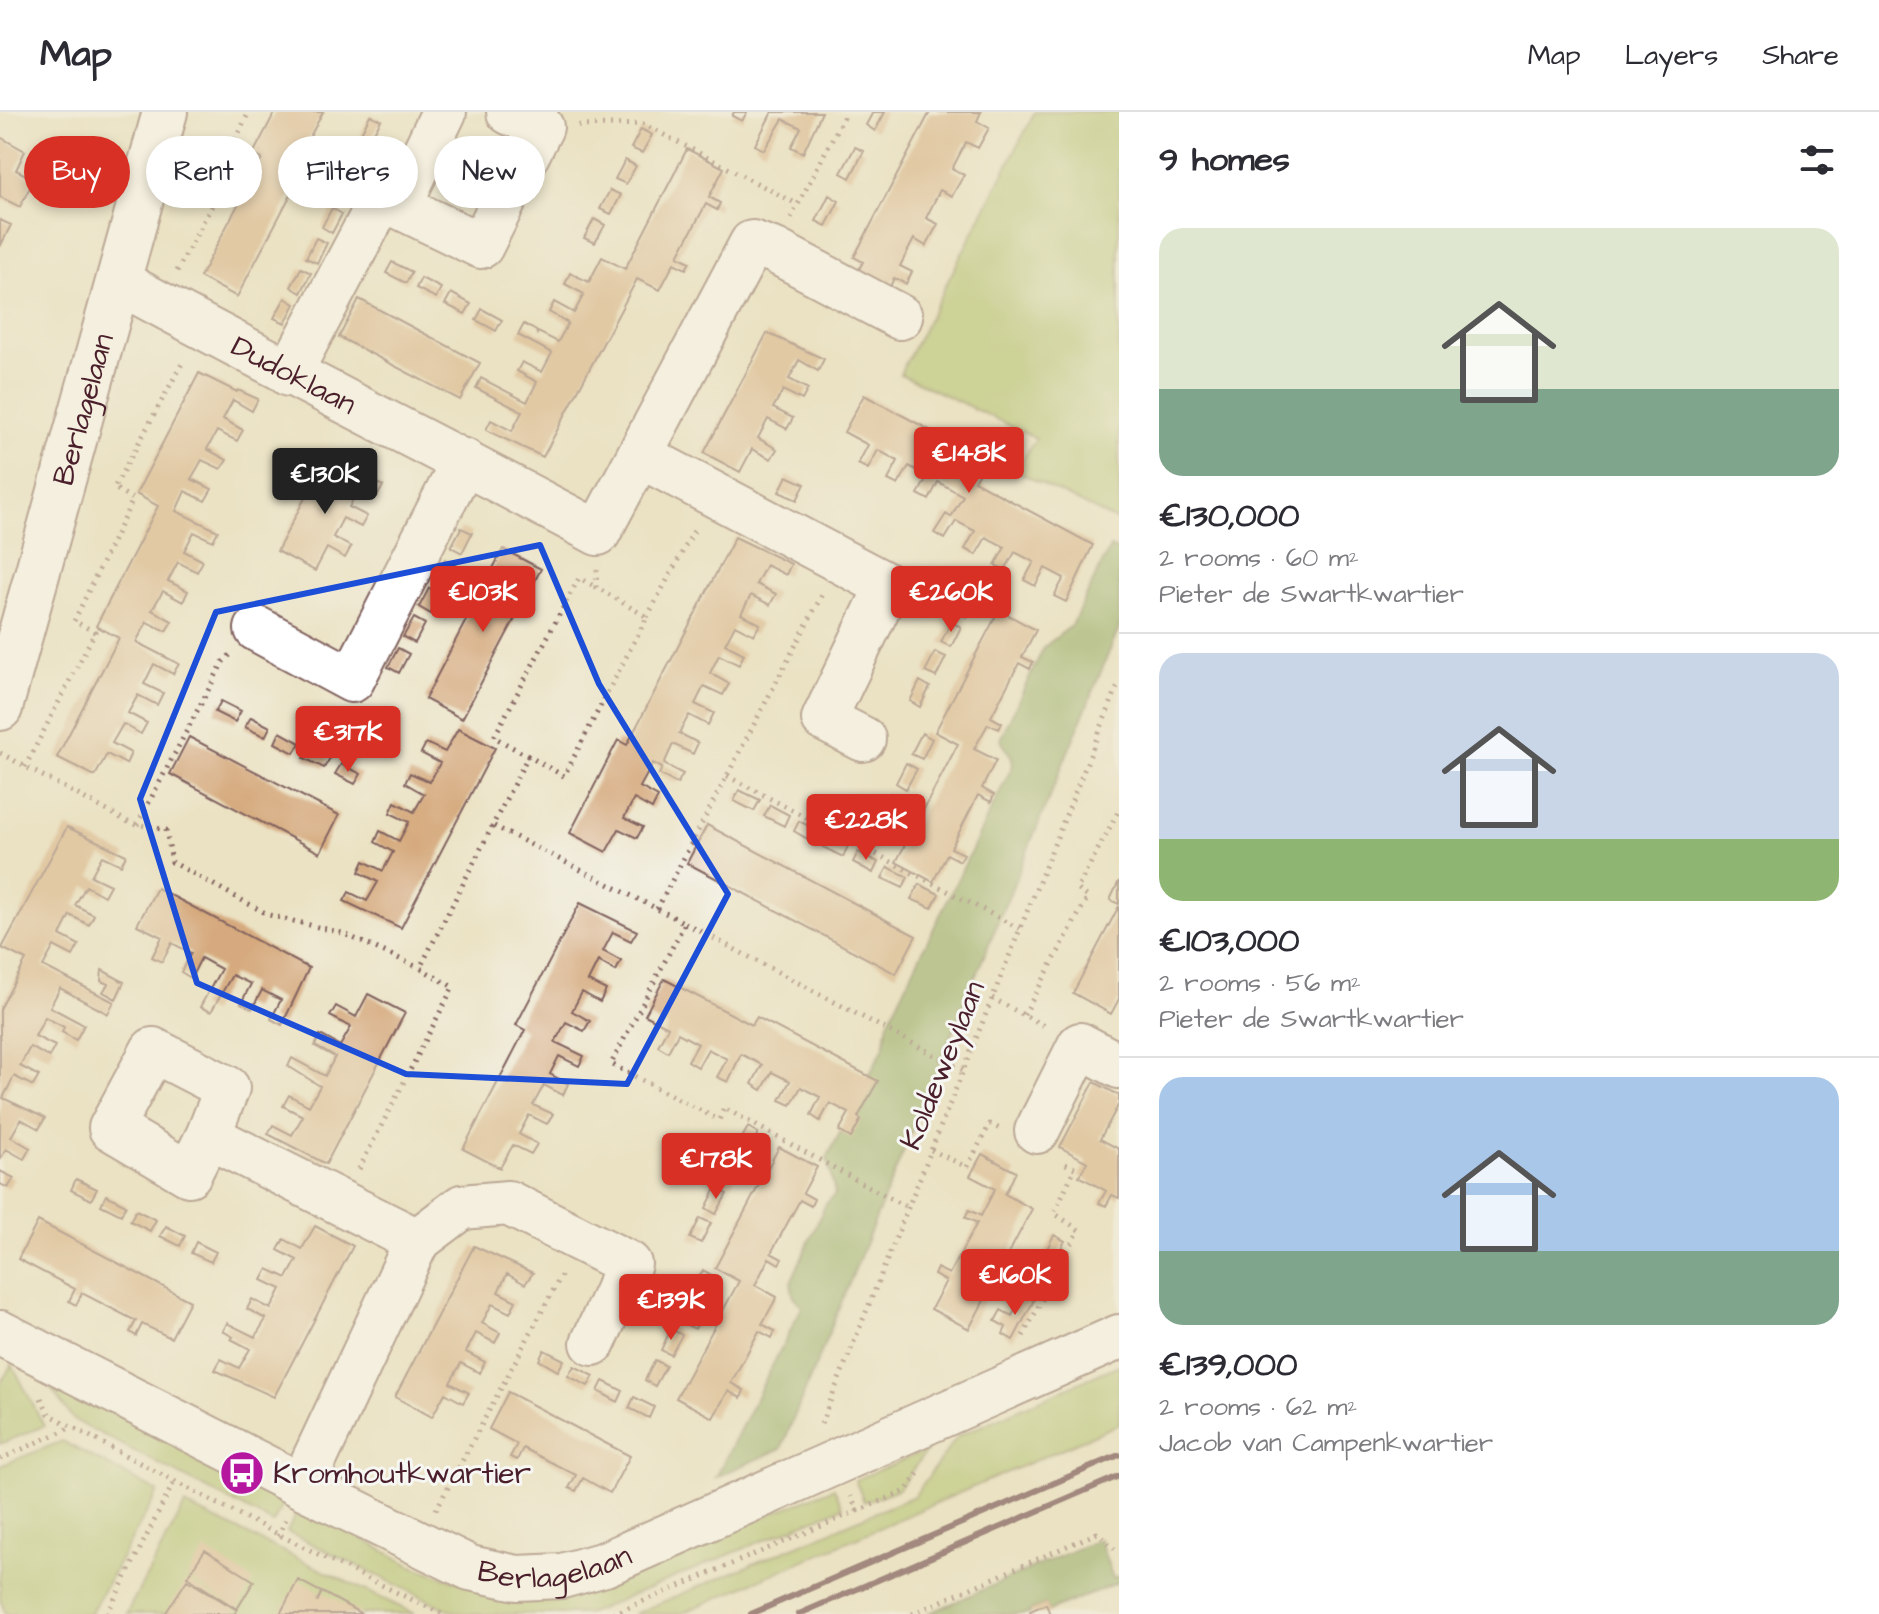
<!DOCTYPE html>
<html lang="en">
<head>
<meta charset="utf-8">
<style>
  :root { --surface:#fff; --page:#f7f7f7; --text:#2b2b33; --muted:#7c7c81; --line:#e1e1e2; --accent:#d93025 }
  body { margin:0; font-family:"Architects Daughter",sans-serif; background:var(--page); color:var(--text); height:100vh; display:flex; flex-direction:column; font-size:30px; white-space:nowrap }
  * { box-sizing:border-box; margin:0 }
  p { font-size:26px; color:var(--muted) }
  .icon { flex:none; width:44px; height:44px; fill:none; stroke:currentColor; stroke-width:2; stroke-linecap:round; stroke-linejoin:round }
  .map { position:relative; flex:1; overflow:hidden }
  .drawer { display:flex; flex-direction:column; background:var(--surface); width:760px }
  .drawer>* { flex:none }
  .hud { position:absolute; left:24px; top:24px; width:760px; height:72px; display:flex; gap:16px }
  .price { position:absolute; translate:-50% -68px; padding:0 18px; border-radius:8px; background:var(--accent); color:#fff; font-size:26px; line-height:52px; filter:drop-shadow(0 2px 4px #0008) }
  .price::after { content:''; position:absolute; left:50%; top:48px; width:24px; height:18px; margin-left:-12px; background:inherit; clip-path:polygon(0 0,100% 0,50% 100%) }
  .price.active { background:#222; color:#fff }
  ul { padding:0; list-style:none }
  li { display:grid; align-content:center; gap:16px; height:424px; padding:0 40px }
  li+li { border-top:2px solid var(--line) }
  li span { display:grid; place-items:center; height:248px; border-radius:24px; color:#555 }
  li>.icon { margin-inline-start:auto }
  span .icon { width:144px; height:144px; fill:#fffc; stroke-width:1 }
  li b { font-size:34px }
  h2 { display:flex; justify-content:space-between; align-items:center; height:96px; padding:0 40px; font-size:34px }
  .pill { padding:0 28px; border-radius:36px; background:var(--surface); box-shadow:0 4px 12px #0003; font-size:28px; line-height:72px }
  .pill.active { background:var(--accent); color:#fff }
  header { display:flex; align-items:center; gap:48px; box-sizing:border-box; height:112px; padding:0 40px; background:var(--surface); border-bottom:2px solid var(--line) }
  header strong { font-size:38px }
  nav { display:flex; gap:44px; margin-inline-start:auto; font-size:28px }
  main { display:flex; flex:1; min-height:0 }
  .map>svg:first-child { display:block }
  .green { fill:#a8be63; stroke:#796e47; stroke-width:2 }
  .forest { fill:#86a559; stroke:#686242; stroke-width:2 }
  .building { fill:#d6aa7e }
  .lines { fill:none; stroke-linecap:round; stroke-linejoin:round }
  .minor-casing { stroke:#826360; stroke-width:48 }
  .path { stroke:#826360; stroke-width:5; stroke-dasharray:2 6; stroke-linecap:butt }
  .minor { stroke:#fff; stroke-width:44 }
  .rail { stroke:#4a1f2b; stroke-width:6 }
  .marked { fill:none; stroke:#1d4ed8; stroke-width:6; stroke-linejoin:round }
  .labels { text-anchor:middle; stroke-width:6; stroke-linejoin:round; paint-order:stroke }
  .street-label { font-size:30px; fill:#4a1f2b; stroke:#f6f6f2 }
  .poi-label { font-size:30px; fill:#4a1f2b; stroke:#f6f6f2; text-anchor:start }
</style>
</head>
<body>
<header>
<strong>Map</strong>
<nav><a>Map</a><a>Layers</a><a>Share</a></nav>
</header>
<main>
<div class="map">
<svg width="1119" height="1502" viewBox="0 0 1119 1502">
  <rect width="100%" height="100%" fill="#f6f6f2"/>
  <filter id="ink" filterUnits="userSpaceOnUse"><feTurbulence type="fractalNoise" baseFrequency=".0125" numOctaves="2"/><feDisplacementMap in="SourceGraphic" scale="16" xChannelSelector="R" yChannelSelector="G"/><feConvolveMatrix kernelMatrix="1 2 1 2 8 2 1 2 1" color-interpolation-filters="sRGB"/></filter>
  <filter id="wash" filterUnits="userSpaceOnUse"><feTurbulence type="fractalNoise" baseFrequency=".006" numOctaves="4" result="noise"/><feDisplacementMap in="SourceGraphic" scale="32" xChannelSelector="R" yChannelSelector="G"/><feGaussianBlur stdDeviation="1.8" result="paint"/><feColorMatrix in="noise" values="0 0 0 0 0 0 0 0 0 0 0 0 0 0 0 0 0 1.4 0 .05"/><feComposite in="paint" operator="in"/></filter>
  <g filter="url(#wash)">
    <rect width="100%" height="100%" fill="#ebe2c3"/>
    <path class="green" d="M1035,0H1119V410L1016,359L1036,326L900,262Z
      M12,1252L44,1314L0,1332V1273Z
      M1119,1253V1312L680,1502H634L914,1384L958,1324Z
      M39,1261L285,1388L273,1411L74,1308Z
      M62,1329L158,1380L90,1502H6L0,1488V1354Z
      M927,1338L899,1377L864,1390L855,1368Z
      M834,1376L843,1395L587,1502H467L449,1498L287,1420L300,1393L412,1454L502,1485L581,1480Z
      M185,1393L415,1502H126Z"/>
    <path class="forest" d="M1110,435L1119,439V516L781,1337L716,1365L802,1195L793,1183L791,1170L825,1093L835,1082L827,1046L884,934L888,910L1013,653L1011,644L1000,627L1044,535L1072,513Z
      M1099,1427L1113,1466L1119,1464V1470L1049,1499L1045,1492L1029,1499L1030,1502H927Z"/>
    <g id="blocks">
      <path class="building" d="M275,0H323L292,59L301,63L237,185L200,165L262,47L253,42Z
        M734,0H747L742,9L732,4Z
        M772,0H822L803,41L791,35L801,16L783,7L764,38L755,33Z
        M873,0H885L875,19L866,13Z
        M930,0H981L977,9L989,16L978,36L966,30L952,57L964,63L952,84L940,78L926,106L938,112L926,134L914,127L900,154L912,160L906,172L894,166L887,181L855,164L863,150L854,145Z
        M370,3L381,8L370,28L360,23Z
        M641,17L652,23L642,41L631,36Z
        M0,25L25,39L16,58L34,67L20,95L0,85Z
        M355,32L365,38L355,58L345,52Z
        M855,35L864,39L850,66L841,61Z
        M687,37L724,56L709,85L720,91L717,98L706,92L678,144L690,150L686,157L674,151L660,178L637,167L543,345L486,318L491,308L512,319L522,300L476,276L481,266L527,290L537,270L517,259L522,250L542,260L552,241L518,223L524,212L536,219L537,222L538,220L558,230L568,211L549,200L554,190L574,201L584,182L565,172L570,161L589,170L602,145L625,157Z
        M625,48L636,54L626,72L615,67Z
        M339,62L349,67L339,87L329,82Z
        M610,78L621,83L611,102L600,97Z
        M829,83L839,89L826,114L816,109Z
        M332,96L342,102L332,121L322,115Z
        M594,107L605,113L595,131L584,126Z
        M0,108L11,113L0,135Z
        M316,126L327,131L317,151L306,146Z
        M392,150L412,160L406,171L386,161Z
        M301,156L311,161L301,181L291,175Z
        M421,166L441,176L436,186L416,176Z
        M451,181L471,192L465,202L445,192Z
        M285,186L295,192L285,211L274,206Z
        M359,187L480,251L460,288L339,225Z
        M482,197L502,208L496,219L476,208Z
        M767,221L824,247L818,259L799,248L789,267L808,277L802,288L783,278L773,296L793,306L787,317L768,307L758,326L777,337L771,347L752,337L740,360L704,341Z
        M199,261L237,280L238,278L258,287L252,299L233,288L223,307L243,318L237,329L217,319L207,337L227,348L221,357L202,348L191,367L212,377L205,389L185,379L176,399L218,419L213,429L194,420L184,439L203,449L197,460L178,450L168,469L188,479L183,490L163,479L152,498L172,509L166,519L147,510L136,530L179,552L173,562L154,552L144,572L163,581L157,593L138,583L128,601L147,611L141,622L123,612L112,631L131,641L126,652L107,642L95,664L57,645L119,526L96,514L158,394L136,382Z
        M864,283L986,348L974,369L1093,433L1066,490L1054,484L1064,466L1045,456L1035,474L1024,468L1034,450L1015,440L1005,458L995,453L1005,435L986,425L976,443L965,437L975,419L956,409L945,427L934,421L946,402L951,405L963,384L938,370L929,388L918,382L928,364L909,354L898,373L888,368L898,349L878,338L868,357L858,352L868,333L844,320Z
        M325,348L361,368L363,364L383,374L377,385L359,376L349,395L367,404L361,415L343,406L333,425L351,435L345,446L327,436L315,459L277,439Z
        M787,364L805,372L797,388L779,380Z
        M461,416L472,421L462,441L451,435Z
        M735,425L791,452L786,463L766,453L756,472L776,482L770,493L751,483L741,502L760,512L754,523L735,513L725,532L744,542L739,553L719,543L710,561L729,572L723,583L704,574L695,592L714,601L708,613L689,603L679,621L698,631L693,642L673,632L664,652L683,662L677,672L659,662L662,656L653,651L640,675L658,685L652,697L634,687L624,706L643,715L637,726L619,717L606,740L570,721L618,628L627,633Z
        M503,437L541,457L462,607L425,587Z
        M445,447L456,453L446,472L435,466Z
        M429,476L440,482L431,502L419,495Z
        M967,479L978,485L967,505L957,499Z
        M999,498L1036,518L1022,545L1033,550L1030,557L1019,551L991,605L1002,611L999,617L988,612L974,637L996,648L982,676L994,683L991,690L978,683L951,736L964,742L960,749L947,742L933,770L896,750L958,632L935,620Z
        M414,506L425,512L415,531L403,525Z
        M951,510L961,515L951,535L941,530Z
        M398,536L409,542L399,561L388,555Z
        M935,540L946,545L936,565L925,560Z
        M920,569L930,575L920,595L910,589Z
        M221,589L241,599L235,610L215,600Z
        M251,605L270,615L265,625L245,615Z
        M458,617L495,636L401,816L344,789L349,780L367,789L378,770L359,760L364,749L383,759L393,740L375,730L380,719L399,729L409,710L390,701L395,690L414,700L424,682L405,671L410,661L430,670L440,651L421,641L426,631L445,640Z
        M280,620L300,631L294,641L275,631Z
        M922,621L932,627L922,647L911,642Z
        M189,625L339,703L320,741L170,662Z
        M310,636L330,646L324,656L304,646Z
        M906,651L917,657L906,677L896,671Z
        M341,652L361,662L355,672L335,662Z
        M739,678L760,688L754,699L734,689Z
        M891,681L901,687L891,707L880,701Z
        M770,693L789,703L784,714L764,704Z
        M799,709L819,719L813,730L794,719Z
        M874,712L885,718L875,737L864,732Z
        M707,713L916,824L896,862L687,751Z
        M67,715L126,743L121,753L102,744L91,764L110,773L104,784L86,774L75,793L94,803L89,813L70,803L60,823L79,833L73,844L54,834L43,854L114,890L108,902L60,876L50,895L84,913L76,928L62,920L64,915L45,905L35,924L55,934L49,945L30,935L20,954L39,964L33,974L14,964L3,986L45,1006L39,1017L21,1007L11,1025L30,1036L24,1047L6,1037L0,1048V897L26,848L2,836Z
        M828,724L848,734L843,745L823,735Z
        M858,740L878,750L873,761L853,750Z
        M888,755L908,765L903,776L882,766Z
        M1119,769V792L1110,788Z
        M919,772L939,782L932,796L911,787Z
        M157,776L309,856L282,913L271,907L281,888L262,878L252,897L241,891L251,872L232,863L211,900L200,895L221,857L201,846L191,866L181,860L191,841L172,831L162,850L152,845L162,825L137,813Z
        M580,791L637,819L631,829L613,820L603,839L621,849L616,859L598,849L588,869L606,878L600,890L582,880L572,899L590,909L584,919L566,910L555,930L584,944L579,954L559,944L550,962L568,972L563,983L544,973L533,993L553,1002L547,1012L529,1003L519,1022L537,1032L531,1042L513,1033L500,1056L463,1037L525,918L516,913Z
        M1119,794V887L1111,902L1073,881Z
        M102,858L124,870L116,887L103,880L108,872L101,869Z
        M664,867L752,913L757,905L878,969L858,1005L861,1007L851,1026L839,1019L849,1001L830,991L820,1009L811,1003L820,985L801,975L791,993L780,988L790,969L772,960L762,978L752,972L762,953L741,942L728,970L717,965L727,947L708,937L698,955L688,949L698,932L678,921L668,940L658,934L668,915L645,903Z
        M368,882L405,901L326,1052L268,1022L273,1013L292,1023L303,1004L283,994L289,983L309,994L320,974L288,954L292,946L325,964L335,945L315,934L320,923L340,934L351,915L330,904L336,894L356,905Z
        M1094,970L1119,983V992L1100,1027L1119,1037V1086L1112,1083L1106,1094L1099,1091L1106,1079L1079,1064L1087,1050L1060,1035Z
        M748,1015L758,1021L748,1041L737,1035Z
        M779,1035L817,1055L803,1081L814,1087L811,1094L800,1088L771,1141L782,1147L779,1152L769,1146L755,1173L777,1185L762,1212L775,1219L773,1224L772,1226L759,1219L731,1271L744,1278L741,1286L728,1279L713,1306L676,1286L739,1169L715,1156Z
        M982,1042L1016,1060L1005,1082L1032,1097L969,1217L931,1197L946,1169L934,1163L937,1156L949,1162L977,1111L965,1105L969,1098L981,1104L995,1077L970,1064Z
        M731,1047L742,1052L732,1072L721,1067Z
        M0,1059L14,1066L8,1076L0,1072Z
        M76,1067L97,1077L91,1088L71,1078Z
        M716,1076L727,1082L716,1102L706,1096Z
        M106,1083L126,1093L121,1103L101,1093Z
        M136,1098L156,1108L150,1119L130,1109Z
        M700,1106L711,1111L701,1131L690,1126Z
        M38,1109L190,1189L171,1226L142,1212L136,1224L130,1220L136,1209L82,1181L76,1193L69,1189L75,1177L18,1147Z
        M166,1114L185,1124L180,1134L160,1124Z
        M315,1114L353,1134L274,1285L215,1258L221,1247L239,1256L250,1237L231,1227L233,1225L223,1219L227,1211L255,1225L266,1207L247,1197L252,1187L271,1197L281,1177L262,1168L268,1157L287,1166L297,1148L278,1138L284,1127L302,1137Z
        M1054,1123L1065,1129L1044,1168L1034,1162Z
        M196,1130L216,1140L211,1150L191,1141Z
        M474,1134L533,1161L525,1172L507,1162L498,1180L516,1189L510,1201L492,1192L482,1211L500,1221L495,1231L476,1221L466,1240L485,1250L480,1261L461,1251L450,1271L469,1281L463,1291L445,1281L432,1305L395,1285Z
        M703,1158L713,1164L703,1184L692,1178Z
        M1023,1183L1034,1188L1013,1228L1003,1222L1006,1215L995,1209L1001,1198L1012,1204Z
        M687,1188L703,1200L695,1217L676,1208Z
        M671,1217L682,1223L671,1243L661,1238Z
        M544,1238L564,1248L558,1259L539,1248Z
        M655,1248L666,1254L655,1274L645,1268Z
        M574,1254L594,1264L588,1274L568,1264Z
        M603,1269L623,1279L618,1290L598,1279Z
        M508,1280L630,1344L610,1381L583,1366L576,1379L569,1376L576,1363L523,1336L517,1348L510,1345L517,1332L489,1317Z
        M634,1285L654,1295L649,1306L629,1296Z
        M205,1438L254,1469L237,1497L187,1465Z
        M187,1468L237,1498L234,1502H165Z
        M298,1468L321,1480L317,1490L322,1480L362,1502H280Z
        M1046,1492L1050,1502H1031L1030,1499Z"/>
    </g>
  </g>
  <g filter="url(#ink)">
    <use href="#blocks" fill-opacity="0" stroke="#826360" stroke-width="2"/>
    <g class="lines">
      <g class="minor-casing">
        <g id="minor">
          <path d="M399,94L444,0"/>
          <path id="s1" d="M119,170C277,256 439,336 598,421L752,131L775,139L900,205"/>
          <path d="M289,262L382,86L481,134L541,15L509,0"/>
          <path d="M641,344L888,474L824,607L863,627"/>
          <path d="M257,517L352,568L464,349"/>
          <path id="s2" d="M0,596L165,0"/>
          <path d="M1037,1019L1080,933L1119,954"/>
          <path d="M208,1024L227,976L153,938L111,1016L189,1062L208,1024L417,1129L302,1374"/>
          <path d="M417,1129L462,1095L508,1091L629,1152L593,1231"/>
          <path id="s3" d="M0,1221L302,1374L470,1456L517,1466L562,1464L605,1452L1119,1225"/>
        </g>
      </g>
      <path class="path" d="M578,14L643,12L797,92
        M791,106L846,0
        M177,159L239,43L231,37L249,0
        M647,505L696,415
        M0,641L130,711L166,718L172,750L269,803L342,821L420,856
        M528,644L494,625L579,466L596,475
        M25,655L95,520L74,509L133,387L114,376L184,248
        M727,664L1020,817
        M137,713L223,550L231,542
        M494,714L685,811L611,952L719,1008L724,996L908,1096
        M657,797L822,483
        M685,811L963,958
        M992,886L1048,916
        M1024,903L1088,785L1077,777L1119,698
        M931,1038L967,1055L990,1012L1000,1017
        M359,1057L453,875L420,856L528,644L564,664L647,505L596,475L597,458
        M1023,1224L1079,1118L1054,1101L1075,1056L1061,1050
        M41,1286L49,1302C178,1373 309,1439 442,1502
        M821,1312L1119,571
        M0,1347L72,1315
        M436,1398L563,1160
        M857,1399L906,1379L921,1357
        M278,1424L286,1407
        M107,1502L174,1370
        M613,1502L857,1399L851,1384
        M912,1502L1097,1421L1119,1441"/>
      <use href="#minor" class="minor"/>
      <path class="rail" d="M751,1502L1119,1343
        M799,1502L1119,1364"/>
    </g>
  </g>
  <path d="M0 0H1119V1502H0ZM540,433L599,572L728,782L627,972L406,962L197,871L140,687L216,500Z" fill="#ebe2c3" fill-opacity=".55" fill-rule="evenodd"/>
  <path class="marked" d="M540,433L599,572L728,782L627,972L406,962L197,871L140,687L216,500Z"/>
  <defs>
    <g id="bus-disc" transform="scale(2.3)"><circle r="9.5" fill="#b5179e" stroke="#f6f6f2"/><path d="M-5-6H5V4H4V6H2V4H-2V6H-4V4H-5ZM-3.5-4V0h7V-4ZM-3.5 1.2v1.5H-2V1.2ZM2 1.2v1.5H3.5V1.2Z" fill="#fff"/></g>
  </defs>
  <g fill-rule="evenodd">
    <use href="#bus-disc" x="242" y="1361"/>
  </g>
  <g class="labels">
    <g class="street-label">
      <text dy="10" stroke="none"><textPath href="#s1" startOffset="198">Dudoklaan</textPath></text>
      <text dy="10" stroke="none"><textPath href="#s2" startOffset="310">Berlagelaan</textPath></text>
      <text transform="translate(942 953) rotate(-68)" y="10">Koldeweylaan</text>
      <text dy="10" stroke="none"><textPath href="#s3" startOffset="612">Berlagelaan</textPath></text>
    </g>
    <g class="poi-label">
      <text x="273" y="1371">Kromhoutkwartier</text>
    </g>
  </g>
</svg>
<b class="price" style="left:969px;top:383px">€148K</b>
<b class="price active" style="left:325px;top:404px">€130K</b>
<b class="price" style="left:483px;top:522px">€103K</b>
<b class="price" style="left:951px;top:522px">€260K</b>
<b class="price" style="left:348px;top:662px">€317K</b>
<b class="price" style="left:866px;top:750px">€228K</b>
<b class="price" style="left:716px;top:1089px">€178K</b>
<b class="price" style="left:1015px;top:1205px">€160K</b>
<b class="price" style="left:671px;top:1230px">€139K</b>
<div class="hud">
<a class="pill active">Buy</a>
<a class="pill">Rent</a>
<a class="pill">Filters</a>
<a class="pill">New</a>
</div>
</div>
<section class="drawer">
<h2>9 homes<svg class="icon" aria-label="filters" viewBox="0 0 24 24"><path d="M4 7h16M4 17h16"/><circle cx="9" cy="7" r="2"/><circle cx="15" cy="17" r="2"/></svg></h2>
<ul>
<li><span style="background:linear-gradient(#dfe7d0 65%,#7fa58c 0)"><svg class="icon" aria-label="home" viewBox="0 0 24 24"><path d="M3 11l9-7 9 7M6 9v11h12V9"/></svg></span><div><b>€130,000</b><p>2 rooms · 60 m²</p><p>Pieter de Swartkwartier</p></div></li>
<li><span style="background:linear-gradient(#c9d6e8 75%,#8fb573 0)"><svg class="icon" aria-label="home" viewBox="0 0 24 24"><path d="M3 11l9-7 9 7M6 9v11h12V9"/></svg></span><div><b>€103,000</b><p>2 rooms · 56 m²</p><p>Pieter de Swartkwartier</p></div></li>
<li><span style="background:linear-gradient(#a9c7e8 70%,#7fa58c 0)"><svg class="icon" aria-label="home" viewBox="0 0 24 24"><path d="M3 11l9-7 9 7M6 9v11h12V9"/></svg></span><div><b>€139,000</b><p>2 rooms · 62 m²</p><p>Jacob van Campenkwartier</p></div></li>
</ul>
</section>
</main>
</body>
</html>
